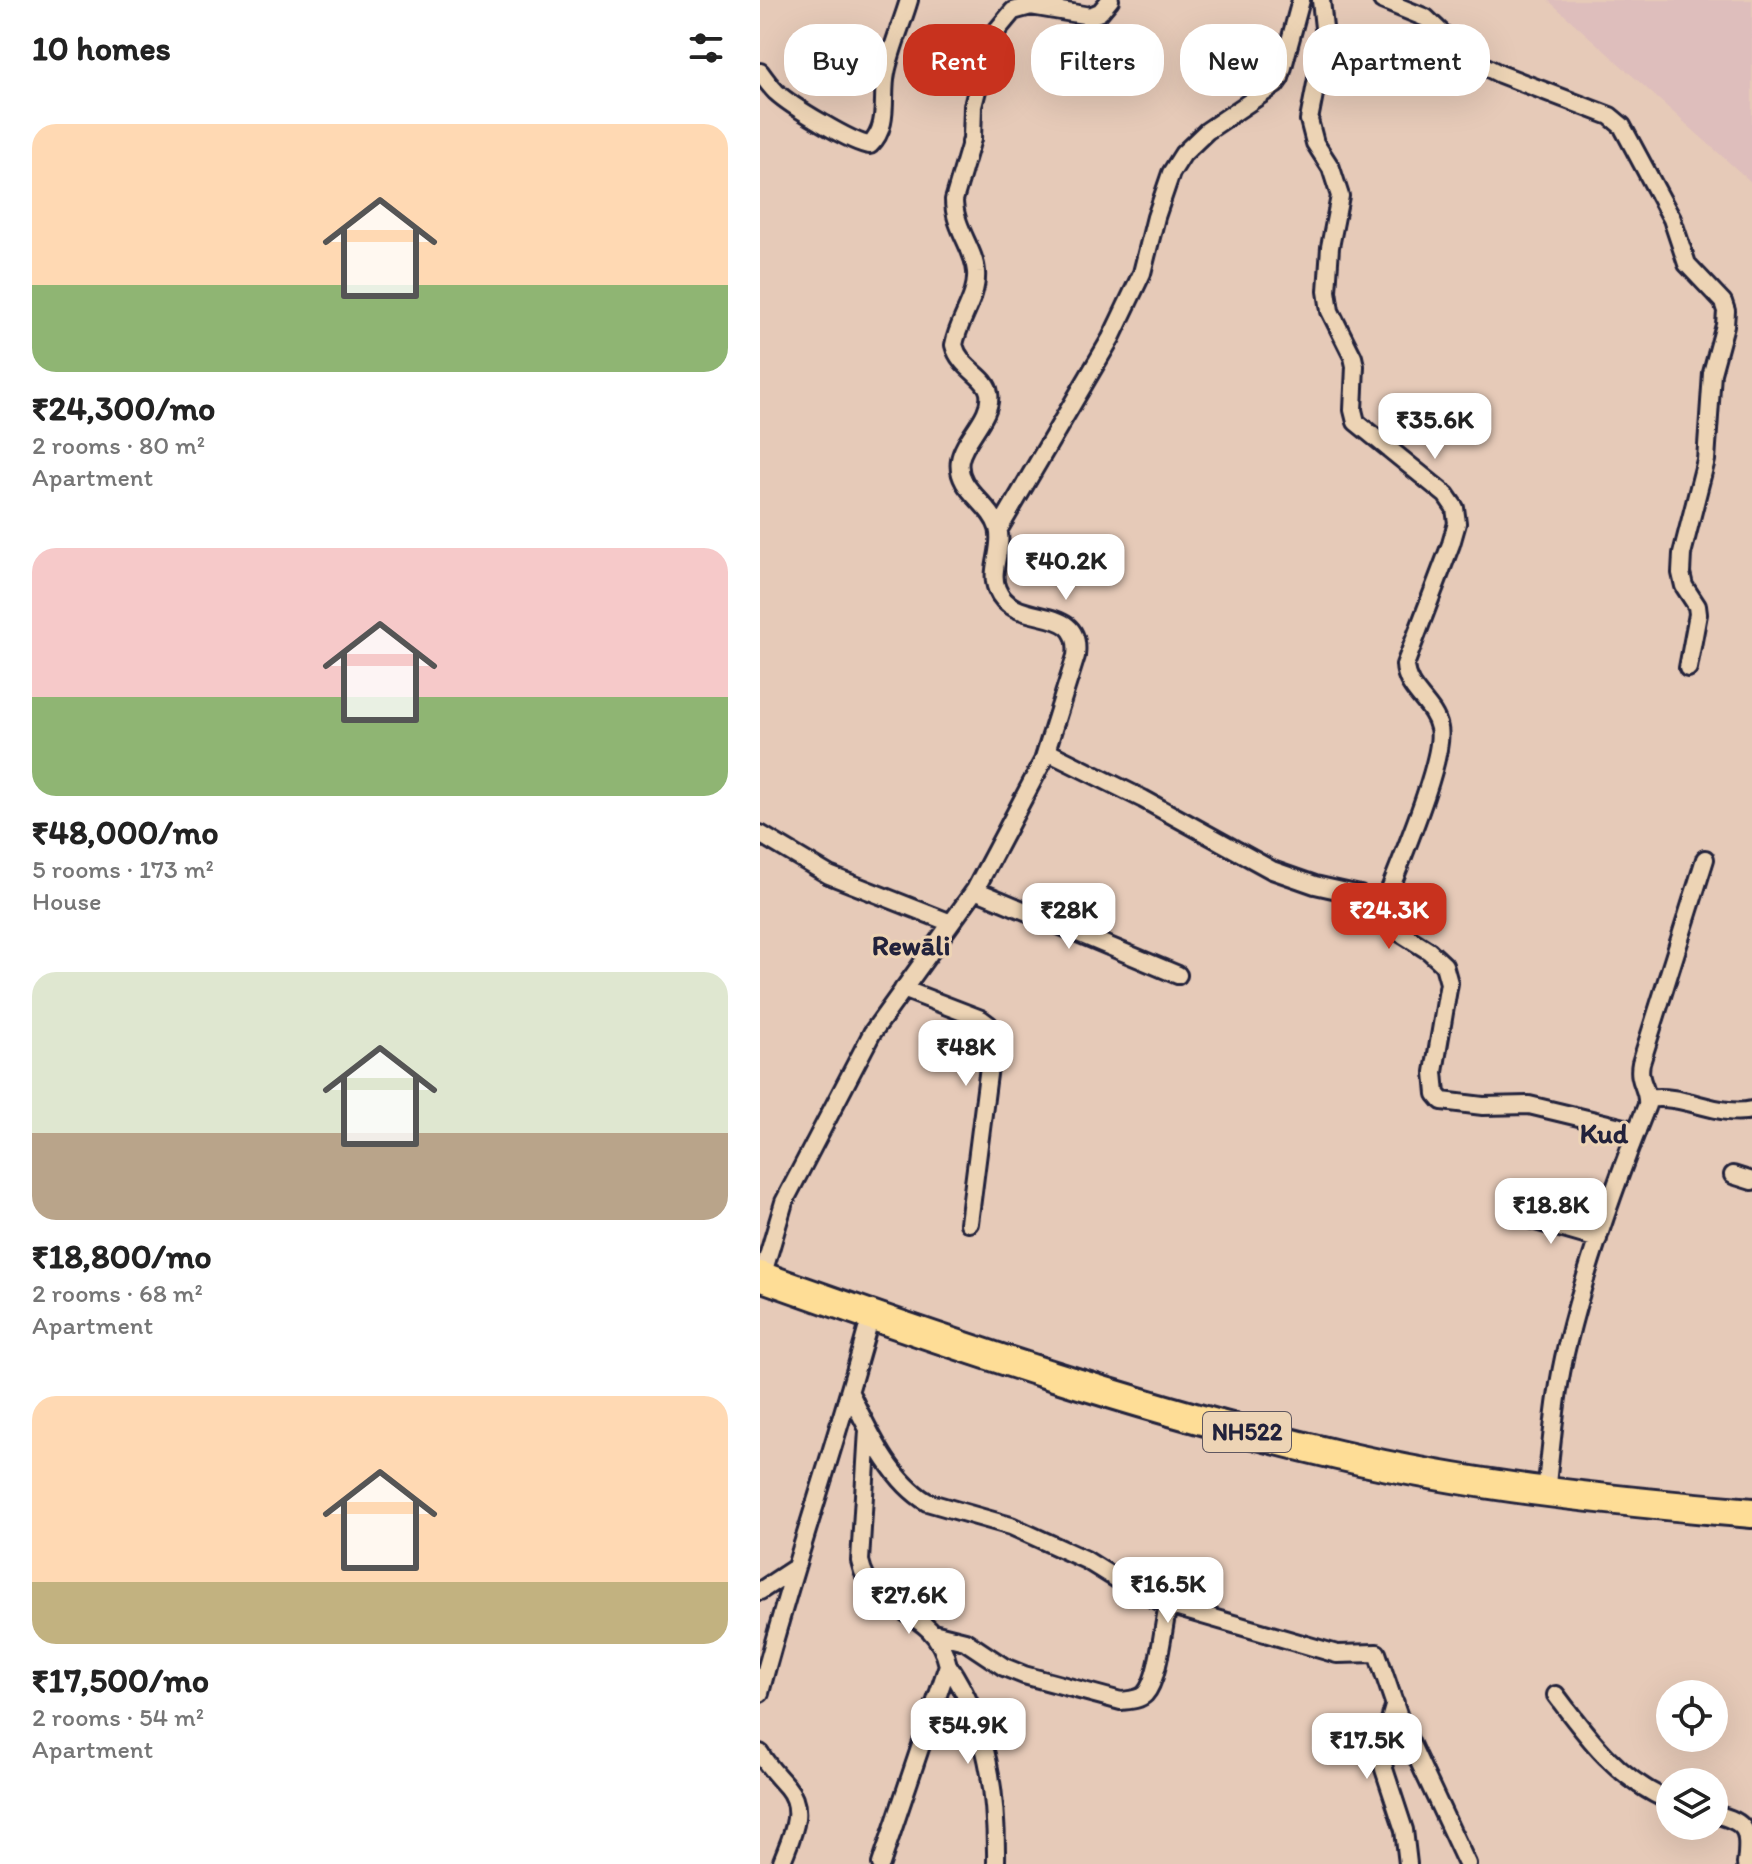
<!DOCTYPE html>
<html lang="en">
<head>
<meta charset="utf-8">
<style>
  :root { --surface:#fff; --page:#f2f2f2; --text:#222; --muted:#767676; --accent:#c8321e }
  body { margin:0; font-family:Itim,sans-serif; background:var(--page); color:var(--text); height:100vh; display:flex; flex-direction:column; font-size:30px; white-space:nowrap }
  * { box-sizing:border-box; margin:0 }
  p { font-size:26px; color:var(--muted) }
  .icon { flex:none; width:44px; height:44px; fill:none; stroke:currentColor; stroke-width:2; stroke-linecap:round; stroke-linejoin:round }
  .map { position:relative; flex:1; overflow:hidden }
  .sheet { display:flex; flex-direction:column; background:var(--surface); width:760px }
  .sheet>* { flex:none }
  .top-card { position:absolute; left:24px; top:24px; width:760px; height:72px; display:flex; gap:16px }
  .tools { position:absolute; left:896px; top:1680px; display:grid; gap:16px }
  .tools a { display:grid; place-items:center; width:72px; height:72px; border-radius:50%; background:var(--surface); box-shadow:0 8px 32px #0002; font-size:40px }
  .price { position:absolute; translate:-50% -68px; padding:0 18px; border-radius:16px; background:#fff; color:#222; font-size:26px; line-height:52px; filter:drop-shadow(0 2px 4px #0008) }
  .price::after { content:''; position:absolute; left:50%; top:48px; width:24px; height:18px; margin-left:-12px; background:inherit; clip-path:polygon(0 0,100% 0,50% 100%) }
  .price.on { background:var(--accent); color:#fff }
  ul { padding:0; list-style:none }
  li { display:grid; align-content:center; gap:16px; height:424px; padding:0 32px }
  li span { display:grid; place-items:center; height:248px; border-radius:24px; color:#555 }
  li>.icon { margin-inline-start:auto }
  span .icon { width:144px; height:144px; fill:#fffc; stroke-width:1 }
  li b { font-size:34px }
  h2 { display:flex; justify-content:space-between; align-items:center; height:96px; padding:0 32px; font-size:34px }
  .chip { padding:0 28px; border-radius:32px; background:var(--surface); box-shadow:0 8px 32px #0002; font-size:28px; line-height:72px }
  .chip.on { background:var(--accent); color:#fff }
  main { display:flex; flex:1; min-height:0 }
  .map>svg:first-child { display:block }
  .built { fill:#debebc }
  .lines { fill:none; stroke-linecap:round; stroke-linejoin:round }
  .street-casing { stroke:#22223b; stroke-width:22 }
  .highway-casing { stroke:#22223b; stroke-width:34 }
  .street { stroke:#edd4b5; stroke-width:16 }
  .highway { stroke:#fedd96; stroke-width:28 }
  .labels { text-anchor:middle; stroke-width:6; stroke-linejoin:round; paint-order:stroke }
  .shield { fill:#edd4b5; stroke:#5f5760; stroke-width:2 }
  .shield-label { font-size:24px; font-weight:bold; fill:#22223b }
  .neighbourhood-label { font-size:28px; font-weight:bold; fill:#22223b; stroke:#edd4b5 }
</style>
</head>
<body>
<main>
<section class="sheet">
<h2>10 homes<svg class="icon" aria-label="filters" viewBox="0 0 24 24"><path d="M4 7h16M4 17h16"/><circle cx="9" cy="7" r="2"/><circle cx="15" cy="17" r="2"/></svg></h2>
<ul>
<li><span style="background:linear-gradient(#ffd9b3 65%,#8fb573 0)"><svg class="icon" aria-label="home" viewBox="0 0 24 24"><path d="M3 11l9-7 9 7M6 9v11h12V9"/></svg></span><div><b>₹24,300/mo</b><p>2 rooms · 80 m²</p><p>Apartment</p></div></li>
<li><span style="background:linear-gradient(#f6c9c9 60%,#8fb573 0)"><svg class="icon" aria-label="home" viewBox="0 0 24 24"><path d="M3 11l9-7 9 7M6 9v11h12V9"/></svg></span><div><b>₹48,000/mo</b><p>5 rooms · 173 m²</p><p>House</p></div></li>
<li><span style="background:linear-gradient(#dfe7d0 65%,#b9a48a 0)"><svg class="icon" aria-label="home" viewBox="0 0 24 24"><path d="M3 11l9-7 9 7M6 9v11h12V9"/></svg></span><div><b>₹18,800/mo</b><p>2 rooms · 68 m²</p><p>Apartment</p></div></li>
<li><span style="background:linear-gradient(#ffd9b3 75%,#c2b280 0)"><svg class="icon" aria-label="home" viewBox="0 0 24 24"><path d="M3 11l9-7 9 7M6 9v11h12V9"/></svg></span><div><b>₹17,500/mo</b><p>2 rooms · 54 m²</p><p>Apartment</p></div></li>
</ul>
</section>
<div class="map">
<svg width="992" height="1864" viewBox="0 0 992 1864">
  <rect width="100%" height="100%" fill="#e6cab8"/>
  <filter id="ink" filterUnits="userSpaceOnUse"><feTurbulence type="fractalNoise" baseFrequency=".0125" numOctaves="2"/><feDisplacementMap in="SourceGraphic" scale="16" xChannelSelector="R" yChannelSelector="G"/><feConvolveMatrix kernelMatrix="1 2 1 2 8 2 1 2 1" color-interpolation-filters="sRGB"/></filter>
  <g filter="url(#ink)">
    <path class="built" d="M788,0H992V183Z"/>
    <g class="lines">
      <g class="street-casing">
        <path id="street" d="M561,0L565,37L549,120L555,143L571,168L580,196L570,247L567,291L570,311L593,357L595,366L593,410L596,422L686,495L695,508L697,523L691,544L645,665C646,691 674,703 679,728C686,759 633,879 620,915
          M622,0L666,18L708,58L740,74L850,116L862,126L912,219L927,264L963,302L966,311L965,325L952,373L946,460L922,554L921,573L924,586L937,606L938,614L928,668
          M0,72C5,79 10,86 16,92C30,105 93,144 110,145C130,126 121,97 126,73C131,48 142,24 149,0
          M239,529L351,338L382,273L396,217L411,173L423,154L447,131L515,85L520,78L541,0
          M286,751L383,799L512,870L555,885L600,895L608,900L631,927L669,951L684,965L689,983L674,1072L676,1094L682,1101L723,1106L769,1105L877,1131
          M0,834L69,875L191,923
          M215,890L418,975
          M143,989L221,1019L229,1025L233,1035L209,1223
          M888,1099C923,1093 958,1118 992,1110
          M973,1175L992,1181
          M755,1215L838,1239
          M2,1277L24,1202L112,1033L215,890L283,761L316,656C323,600 254,631 237,589C229,570 244,548 238,528C231,503 195,489 200,460C204,438 233,416 229,393C227,376 200,369 194,345C198,320 218,298 216,272C215,250 194,228 194,200L212,139L213,106L224,63L238,29L253,11L271,6L330,16L340,12L350,0
          M90,1393C109,1431 130,1480 167,1502L251,1526L326,1560L371,1588L408,1605L577,1654L617,1653L641,1723L707,1864
          M108,1430L100,1561C112,1617 174,1603 188,1665L121,1864
          M786,1492C792,1443 795,1393 807,1345C827,1263 855,1184 887,1105C889,1088 877,1083 881,1063L945,859
          M0,1591L35,1568
          M173,1633L205,1641L244,1667L264,1675L361,1701C369,1700 379,1700 385,1694C399,1679 403,1626 408,1605
          M188,1665C228,1724 237,1795 236,1864
          M0,1693C33,1566 77,1442 111,1315
          M796,1695C828,1738 859,1780 910,1801
          M635,1703L621,1751L624,1769L644,1830L648,1864
          M0,1753C8,1767 17,1775 27,1787C47,1811 30,1839 21,1864
          M954,1814C988,1822 990,1831 986,1864"/>
      </g>
      <g class="highway-casing">
        <path id="highway" d="M0,1276C190,1344 382,1409 578,1455C714,1487 854,1501 992,1513"/>
      </g>
      <use href="#street" class="street"/>
      <use href="#highway" class="highway"/>
    </g>
  </g>
  <g class="labels">
    <rect class="shield" x="443" y="1412" width="88" height="40" rx="6"/>
    <g class="shield-label">
      <text x="487" y="1440">NH522</text>
    </g>
    <g class="neighbourhood-label">
      <text x="151" y="955">Rewāli</text>
      <text x="844" y="1143">Kud</text>
    </g>
  </g>
</svg>
<div class="tools">
<a><svg class="icon" aria-label="locate" viewBox="0 0 24 24"><circle cx="12" cy="12" r="6"/><path d="M12 2v4M12 18v4M2 12h4M18 12h4"/></svg></a>
<a><svg class="icon" aria-label="layers" viewBox="0 0 24 24"><path d="M12 4l9 5-9 5-9-5zM3 14l9 5 9-5"/></svg></a>
</div>
<b class="price" style="left:675px;top:461px">₹35.6K</b>
<b class="price" style="left:306px;top:602px">₹40.2K</b>
<b class="price" style="left:309px;top:951px">₹28K</b>
<b class="price on" style="left:629px;top:951px">₹24.3K</b>
<b class="price" style="left:206px;top:1088px">₹48K</b>
<b class="price" style="left:791px;top:1246px">₹18.8K</b>
<b class="price" style="left:408px;top:1625px">₹16.5K</b>
<b class="price" style="left:149px;top:1636px">₹27.6K</b>
<b class="price" style="left:208px;top:1766px">₹54.9K</b>
<b class="price" style="left:607px;top:1781px">₹17.5K</b>
<div class="top-card">
<a class="chip">Buy</a>
<a class="chip on">Rent</a>
<a class="chip">Filters</a>
<a class="chip">New</a>
<a class="chip">Apartment</a>
</div>
</div>
</main>
</body>
</html>
